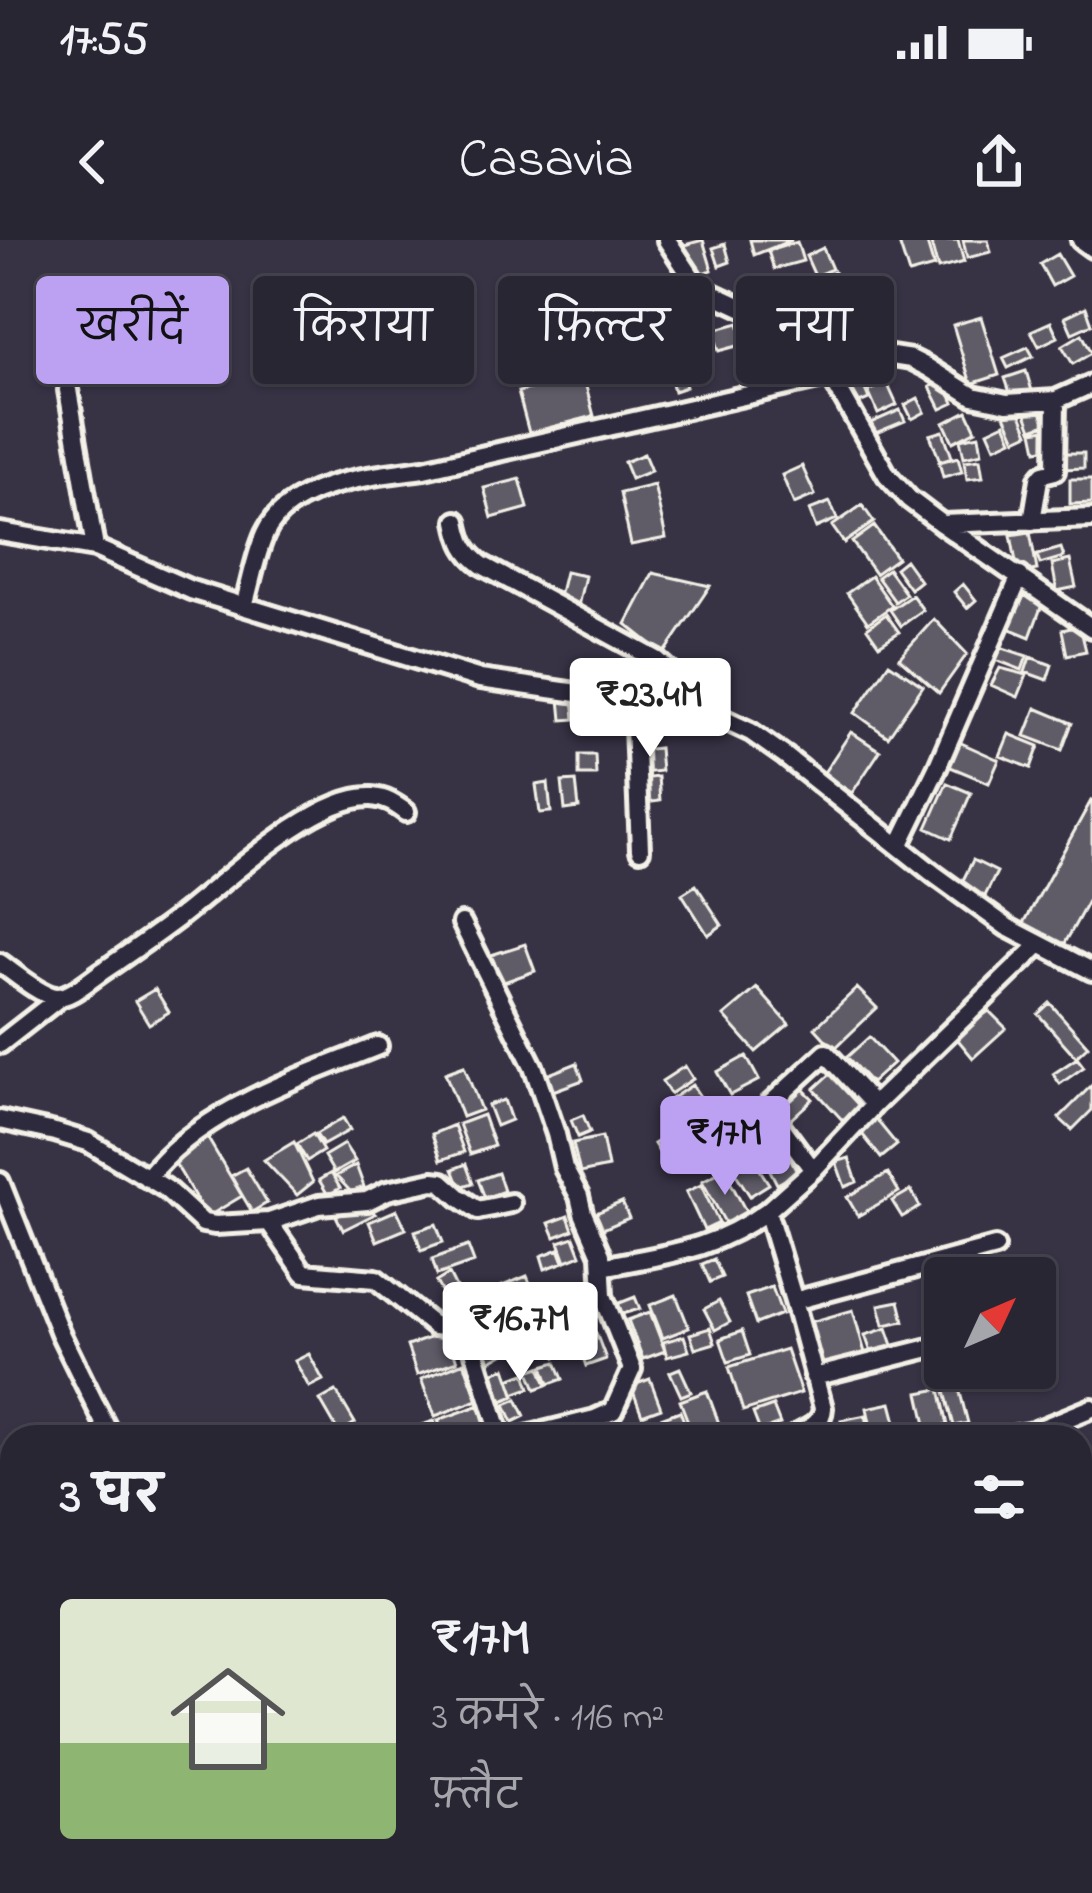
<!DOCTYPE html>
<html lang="hi">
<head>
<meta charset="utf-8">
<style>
  :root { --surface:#292633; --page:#35323f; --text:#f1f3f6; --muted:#a5a5ac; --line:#45434e; --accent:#bca0f2 }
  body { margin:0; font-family:"Indie Flower","Playpen Sans Deva",sans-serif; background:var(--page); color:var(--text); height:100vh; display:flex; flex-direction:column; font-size:45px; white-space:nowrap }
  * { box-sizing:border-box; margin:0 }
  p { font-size:39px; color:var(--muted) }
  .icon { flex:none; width:66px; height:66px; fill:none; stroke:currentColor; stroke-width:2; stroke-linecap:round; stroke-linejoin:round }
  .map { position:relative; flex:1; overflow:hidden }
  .details { position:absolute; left:0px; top:1185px; width:1092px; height:468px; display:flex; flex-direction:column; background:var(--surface); border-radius:36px 36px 0 0; box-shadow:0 3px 9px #0004,0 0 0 3px var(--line) }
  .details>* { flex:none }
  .hud { position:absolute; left:36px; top:36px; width:1020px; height:108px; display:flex; gap:24px }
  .needle { width:78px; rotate:46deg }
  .fabs { position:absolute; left:924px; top:1017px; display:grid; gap:24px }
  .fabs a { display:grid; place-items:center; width:132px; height:132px; border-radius:12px; background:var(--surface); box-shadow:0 3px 9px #0004,0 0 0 3px var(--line); font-size:60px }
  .price { position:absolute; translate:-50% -102px; padding:0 27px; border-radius:12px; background:#fff; color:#222; font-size:39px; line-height:78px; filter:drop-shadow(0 3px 6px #0008) }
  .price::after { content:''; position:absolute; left:50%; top:72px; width:36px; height:27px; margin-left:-18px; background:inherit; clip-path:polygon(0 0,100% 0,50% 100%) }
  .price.current { background:var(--accent); color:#111 }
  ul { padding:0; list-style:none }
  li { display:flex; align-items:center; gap:36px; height:300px; padding:0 60px }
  li span { display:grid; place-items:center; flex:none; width:336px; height:240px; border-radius:12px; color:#555 }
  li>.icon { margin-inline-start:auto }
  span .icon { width:144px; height:144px; fill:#fffc; stroke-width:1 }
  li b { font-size:51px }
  h2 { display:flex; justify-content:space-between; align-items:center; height:144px; padding:0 60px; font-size:51px }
  .tag { padding:0 42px; border-radius:12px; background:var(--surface); box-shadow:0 3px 9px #0004,0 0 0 3px var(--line); font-size:42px; line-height:108px }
  .tag.current { background:var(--accent); color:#111 }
  .status { display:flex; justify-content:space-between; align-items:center; height:84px; padding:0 60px; background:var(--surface); direction:ltr }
  .status svg { height:33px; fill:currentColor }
  header { display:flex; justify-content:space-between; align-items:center; height:156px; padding:0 60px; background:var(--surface); font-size:54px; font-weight:600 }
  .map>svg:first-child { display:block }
  .building { fill:#5f5c67; stroke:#f4f1e8; stroke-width:3 }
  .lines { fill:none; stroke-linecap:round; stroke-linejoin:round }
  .minor-casing { stroke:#f4f1e8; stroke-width:26 }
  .minor { stroke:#2f2a3d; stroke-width:16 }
</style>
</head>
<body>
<div class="status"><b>17:55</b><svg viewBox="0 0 49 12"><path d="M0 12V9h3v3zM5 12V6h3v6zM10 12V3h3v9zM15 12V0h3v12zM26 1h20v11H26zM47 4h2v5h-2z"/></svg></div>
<header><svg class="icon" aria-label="back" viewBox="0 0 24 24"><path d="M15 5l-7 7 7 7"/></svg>Casavia<svg class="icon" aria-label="share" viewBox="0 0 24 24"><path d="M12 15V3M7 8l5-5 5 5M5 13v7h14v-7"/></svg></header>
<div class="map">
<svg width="1092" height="1653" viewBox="0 0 1092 1653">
  <rect width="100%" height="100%" fill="#373244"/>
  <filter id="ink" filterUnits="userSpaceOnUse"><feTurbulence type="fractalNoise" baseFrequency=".00833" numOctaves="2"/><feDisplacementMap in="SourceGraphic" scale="24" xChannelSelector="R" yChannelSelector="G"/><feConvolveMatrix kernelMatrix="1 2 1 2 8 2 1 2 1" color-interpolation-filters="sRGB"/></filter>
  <g filter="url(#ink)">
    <path class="building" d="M703,0L712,30L693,36L684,5Z
      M750,0H792L754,15Z
      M898,0H926L934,27L909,34Z
      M930,0H958L964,22L938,29Z
      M963,0H988L991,12L967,18Z
      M797,2L803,21L774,29L768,11Z
      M725,4L730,22L719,26L713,8Z
      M823,8L832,29L815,36L806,16Z
      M1057,14L1070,36L1052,46L1040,24Z
      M834,32L841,46L822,54L816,40Z
      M851,57L864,71L855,79L842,65Z
      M1086,67L1092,84L1072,93L1065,77Z
      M981,77L999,135L971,144L953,85Z
      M1051,82L1058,97L1039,106L1031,91Z
      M739,83L745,104L719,111L713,90Z
      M707,92L712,111L697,115L691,96Z
      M866,92L872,106L842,120L836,105Z
      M1082,94L1092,113L1073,124L1062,106Z
      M685,97L692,125L684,127L676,100Z
      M785,98L815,99L814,128H785Z
      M673,105L678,125L663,128L657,109Z
      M1028,107L1033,116L1008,128L1003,118Z
      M650,112L655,132L641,135L636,116Z
      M632,121L635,131L611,138L608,127Z
      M681,129L686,147L674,151L669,132Z
      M857,131L869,159L850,167L838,139Z
      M1026,131L1033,154L1013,161L1005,138Z
      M583,135L594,176L529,193L518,152Z
      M944,140L954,163L941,169L930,147Z
      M887,143L897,165L878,174L868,151Z
      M918,158L925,172L912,179L905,165Z
      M1037,162L1046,184L1032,189L1024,168Z
      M1019,169L1029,193L1016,199L1005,175Z
      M900,170L905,181L866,197L861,187Z
      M967,171L976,190L953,202L944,183Z
      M1005,183L1012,199L995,207L988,191Z
      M1046,189L1050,208L1037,210L1033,191Z
      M943,191L952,217L940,221L930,195Z
      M979,195L982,213L964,217L960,199Z
      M1062,213H1084V228L1063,229Z
      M644,214L651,231L631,239L624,222Z
      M958,217L962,232L943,237L939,222Z
      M980,219L983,237L967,239L964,221Z
      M802,226L815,255L794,264L782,235Z
      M520,239L528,268L492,278L484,248Z
      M1070,239H1092V263L1070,264Z
      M654,245L666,298L631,305L620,253Z
      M830,262L837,279L816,288L809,270Z
      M862,265L874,282L844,303L832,286Z
      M874,286L897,318L875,334L852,302Z
      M1030,292L1037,330L1018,333L1011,295Z
      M1061,308L1064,317L1040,324L1037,315Z
      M905,320L920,341L910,349L895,328Z
      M1070,320L1076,347L1057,351L1052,324Z
      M888,329L906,354L895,362L877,337Z
      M565,332L585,336L578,366L558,361Z
      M653,333L710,346L664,414L626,384Z
      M871,336L892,366L868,383L847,353Z
      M963,344L976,360L967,368L954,352Z
      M1016,351L1043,362L1030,397L1003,386Z
      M912,355L923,370L901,386L890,370Z
      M886,374L899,392L879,405L867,388Z
      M934,379L967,414L939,453L899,418Z
      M1080,386L1086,411L1067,415L1062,390Z
      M1000,407L1027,416L1022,430L996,420Z
      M1030,417L1052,425L1047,440L1025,432Z
      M889,423L923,446L888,497L855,473Z
      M1000,428L1027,435L1018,457L991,445Z
      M573,458L575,479L562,480L560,459Z
      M1036,468L1072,483L1062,510L1025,496Z
      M851,492L880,511L852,553L823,534Z
      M1009,494L1039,506L1031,528L1000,516Z
      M959,502L999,520L989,543L948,526Z
      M659,508L661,531L642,533L639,510Z
      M579,515H595L596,535H579Z
      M658,537L660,561L644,563L641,539Z
      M576,541L579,568L565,570L562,542Z
      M548,543L551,572L540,573L536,545Z
      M947,543L971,553L951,599L927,588Z
      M1092,559V654L1064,705L1024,683Z
      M973,620L997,632L983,660L959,648Z
      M696,645L722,685L708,695L682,654Z
      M525,704L535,731L501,743L491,715Z
      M757,748L789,784L756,812L724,776Z
      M857,748L877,768L834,809L815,788Z
      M155,749L169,772L149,784L135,761Z
      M1050,763L1088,806L1076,817L1038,774Z
      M989,771L1006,788L973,818L954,795Z
      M869,797L893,823L871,843L847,817Z
      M746,816L759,840L730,855L717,832Z
      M1077,818L1084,827L1060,844L1053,834Z
      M577,823L583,840L550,852L544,836Z
      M464,826L481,870L462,877L445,833Z
      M685,826L693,839L670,854L662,841Z
      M835,830L865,865L845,883L814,849Z
      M692,845L703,861L679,878L668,861Z
      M799,845L813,859L790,880L777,866Z
      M1092,845V870L1072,890L1059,878Z
      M504,860L511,880L496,886L488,865Z
      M715,865L724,880L704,891L696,877Z
      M483,875L494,906L470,914L459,884Z
      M583,875L590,892L578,897L571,880Z
      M765,877L776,893L757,906L746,890Z
      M343,878L350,890L323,905L316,894Z
      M875,878L897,905L881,918L859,890Z
      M454,885L464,912L441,920L432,894Z
      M682,886L697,909L668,927L654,904Z
      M313,894L323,911L307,921L297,904Z
      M207,897L242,956L207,977L172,918Z
      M602,897L608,927L580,933L573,903Z
      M294,902L313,942L297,955L264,920Z
      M344,904L355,921L334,933L324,916Z
      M783,904L798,933L777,944L762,915Z
      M746,908L769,944L750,956L727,920Z
      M849,918L857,942L845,947L836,922Z
      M466,924L473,943L460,947L453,929Z
      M356,925L364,947L351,952L336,936Z
      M246,928L267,963L252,972L231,936Z
      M724,930L748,975L727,986L702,941Z
      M331,933L340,948L328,955L319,940Z
      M498,933L504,951L485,958L478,940Z
      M888,933L899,952L858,976L847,957Z
      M701,945L719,983L704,990L686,952Z
      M911,950L920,967L902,977L892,961Z
      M622,962L629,978L603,989L596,973Z
      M366,966L375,974L343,990L336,976Z
      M397,970L406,989L377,1001L369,982Z
      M568,976L573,990L555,997L549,983Z
      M436,984L443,1002L421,1010L415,991Z
      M574,997L581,1015L566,1021L559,1002Z
      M468,1006L474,1022L437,1035L432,1019Z
      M559,1009L564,1022L545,1029L541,1016Z
      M714,1019L722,1037L710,1042L702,1024Z
      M449,1034L461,1058L449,1065L436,1042Z
      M527,1036L537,1060L512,1070L502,1046Z
      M772,1047L782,1074L756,1084L746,1056Z
      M676,1055L689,1088L663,1098L650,1065Z
      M635,1057L640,1069L622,1074L617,1064Z
      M553,1060L559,1075L543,1081L537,1066Z
      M467,1061L475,1074L460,1083L452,1070Z
      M719,1061L730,1082L715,1090L704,1069Z
      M899,1061L904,1081L884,1085L879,1065Z
      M853,1070L865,1113L819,1125L807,1083Z
      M650,1072L665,1111L643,1119L628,1080Z
      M566,1076L578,1109L556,1117L544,1084Z
      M710,1088L715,1103L695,1109L690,1094Z
      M887,1088L895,1111L873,1118L865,1095Z
      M742,1091L750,1115L728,1122L720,1099Z
      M446,1092L457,1121L417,1135L407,1106Z
      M596,1093L606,1119L586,1126L577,1100Z
      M684,1096L689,1111L667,1117L663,1102Z
      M495,1099L503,1114L489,1122L481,1107Z
      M786,1109L801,1153L743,1171L729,1127Z
      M309,1114L323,1140L309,1147L295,1121Z
      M464,1122L478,1160L435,1176L421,1139Z
      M556,1122L563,1139L549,1144L543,1126Z
      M540,1127L547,1145L536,1149L529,1131Z
      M505,1128L515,1156L497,1163L486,1135Z
      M680,1128L691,1152L681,1156L670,1132Z
      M525,1133L530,1148L514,1154L509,1139Z
      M650,1139L661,1168L642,1175L631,1146Z
      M958,1145L968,1183L954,1186L944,1148Z
      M940,1149L948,1185L927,1189L919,1153Z
      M336,1151L355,1183L339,1193L320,1160Z
      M707,1151L724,1197H694L680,1161Z
      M517,1159L525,1176L513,1182L505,1164Z
      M891,1163L900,1197H873L867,1168Z
      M480,1165L489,1197H444L438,1180Z
      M773,1166L780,1184L760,1191L753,1173Z
      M680,1171L690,1197H665L658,1179Z
      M866,1175L870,1197H845L841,1180Z
      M434,1181L440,1197H423L419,1186Z
      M568,1641H593L601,1650L598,1653H553Z
      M641,1641H670L675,1653H642L637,1643Z"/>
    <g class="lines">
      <g class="minor-casing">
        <path id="minor" d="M667,0L698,47L758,75L826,83L834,97L831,136L887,235L909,259L942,284L1092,388
          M1081,0L1092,8
          M68,150L95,308
          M457,281C461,302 465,312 482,325L657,420L686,446L710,474
          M1032,281L1039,239L1043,234L1055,231L1056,160
          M943,284L1092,278
          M0,292L95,308L191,350L480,439L681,468L723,479L751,492L785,516L935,635L1007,687L1092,731
          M244,366C251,343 255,316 265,294C289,242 373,236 424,229L831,136L892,116L911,119L927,127L973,156L1007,163L1056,160L1092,144
          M634,461L640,610
          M899,606L937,528L1020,336
          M462,683L533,826L556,894L564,928L579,956L583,973L601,1015L603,1056L632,1129L613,1171L595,1179L522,1197
          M0,723C13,732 40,755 55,757C71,758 89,740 103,731C128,714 154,696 178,678C224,643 315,555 372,557C386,558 395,564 406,572
          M0,804L59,758
          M771,873L813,930
          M0,880L55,892L88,902L165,948L203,983L215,985L269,982L319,965L367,961L387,951L433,941L442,942L460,958L478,970L511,963
          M710,908L766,868L826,813L874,865
          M147,938C201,869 299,838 378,806
          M0,942L60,1093L111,1197
          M269,982L304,1033L376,1039L434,1086L465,1089L470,1097L501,1197
          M602,1027C666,1014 712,1011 767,971
          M794,1061L995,1007
          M814,1137L945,1104
          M793,1197C806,1189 822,1185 823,1168L794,1061L767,971L813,930L874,865L1039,705
          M1007,1197L1033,1192L1092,1168
          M1080,1262L1092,1278
          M1080,1385L1092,1375
          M1080,1427L1092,1416
          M614,1641L619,1653
          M325,1653L335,1641
          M789,1653L802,1641
          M826,1653L840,1641"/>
      </g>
      <use href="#minor" class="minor"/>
    </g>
  </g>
</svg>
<div class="fabs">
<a><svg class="needle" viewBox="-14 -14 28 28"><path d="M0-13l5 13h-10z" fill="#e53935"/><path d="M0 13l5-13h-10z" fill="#a5a5ac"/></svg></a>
</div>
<b class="price" style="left:650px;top:520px">₹23.4M</b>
<b class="price current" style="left:725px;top:958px">₹17M</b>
<b class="price" style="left:520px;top:1144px">₹16.7M</b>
<div class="hud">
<a class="tag current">खरीदें</a>
<a class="tag">किराया</a>
<a class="tag">फ़िल्टर</a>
<a class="tag">नया</a>
</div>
<section class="details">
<h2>3 घर<svg class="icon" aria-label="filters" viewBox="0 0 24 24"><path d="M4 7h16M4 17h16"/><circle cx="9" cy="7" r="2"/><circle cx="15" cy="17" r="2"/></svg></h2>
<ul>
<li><span style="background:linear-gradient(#dfe7d0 60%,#8fb573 0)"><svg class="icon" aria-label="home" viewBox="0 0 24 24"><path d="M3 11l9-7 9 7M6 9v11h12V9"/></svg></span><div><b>₹17M</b><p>3 कमरे · 116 m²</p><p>फ़्लैट</p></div></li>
</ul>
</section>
</div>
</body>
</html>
